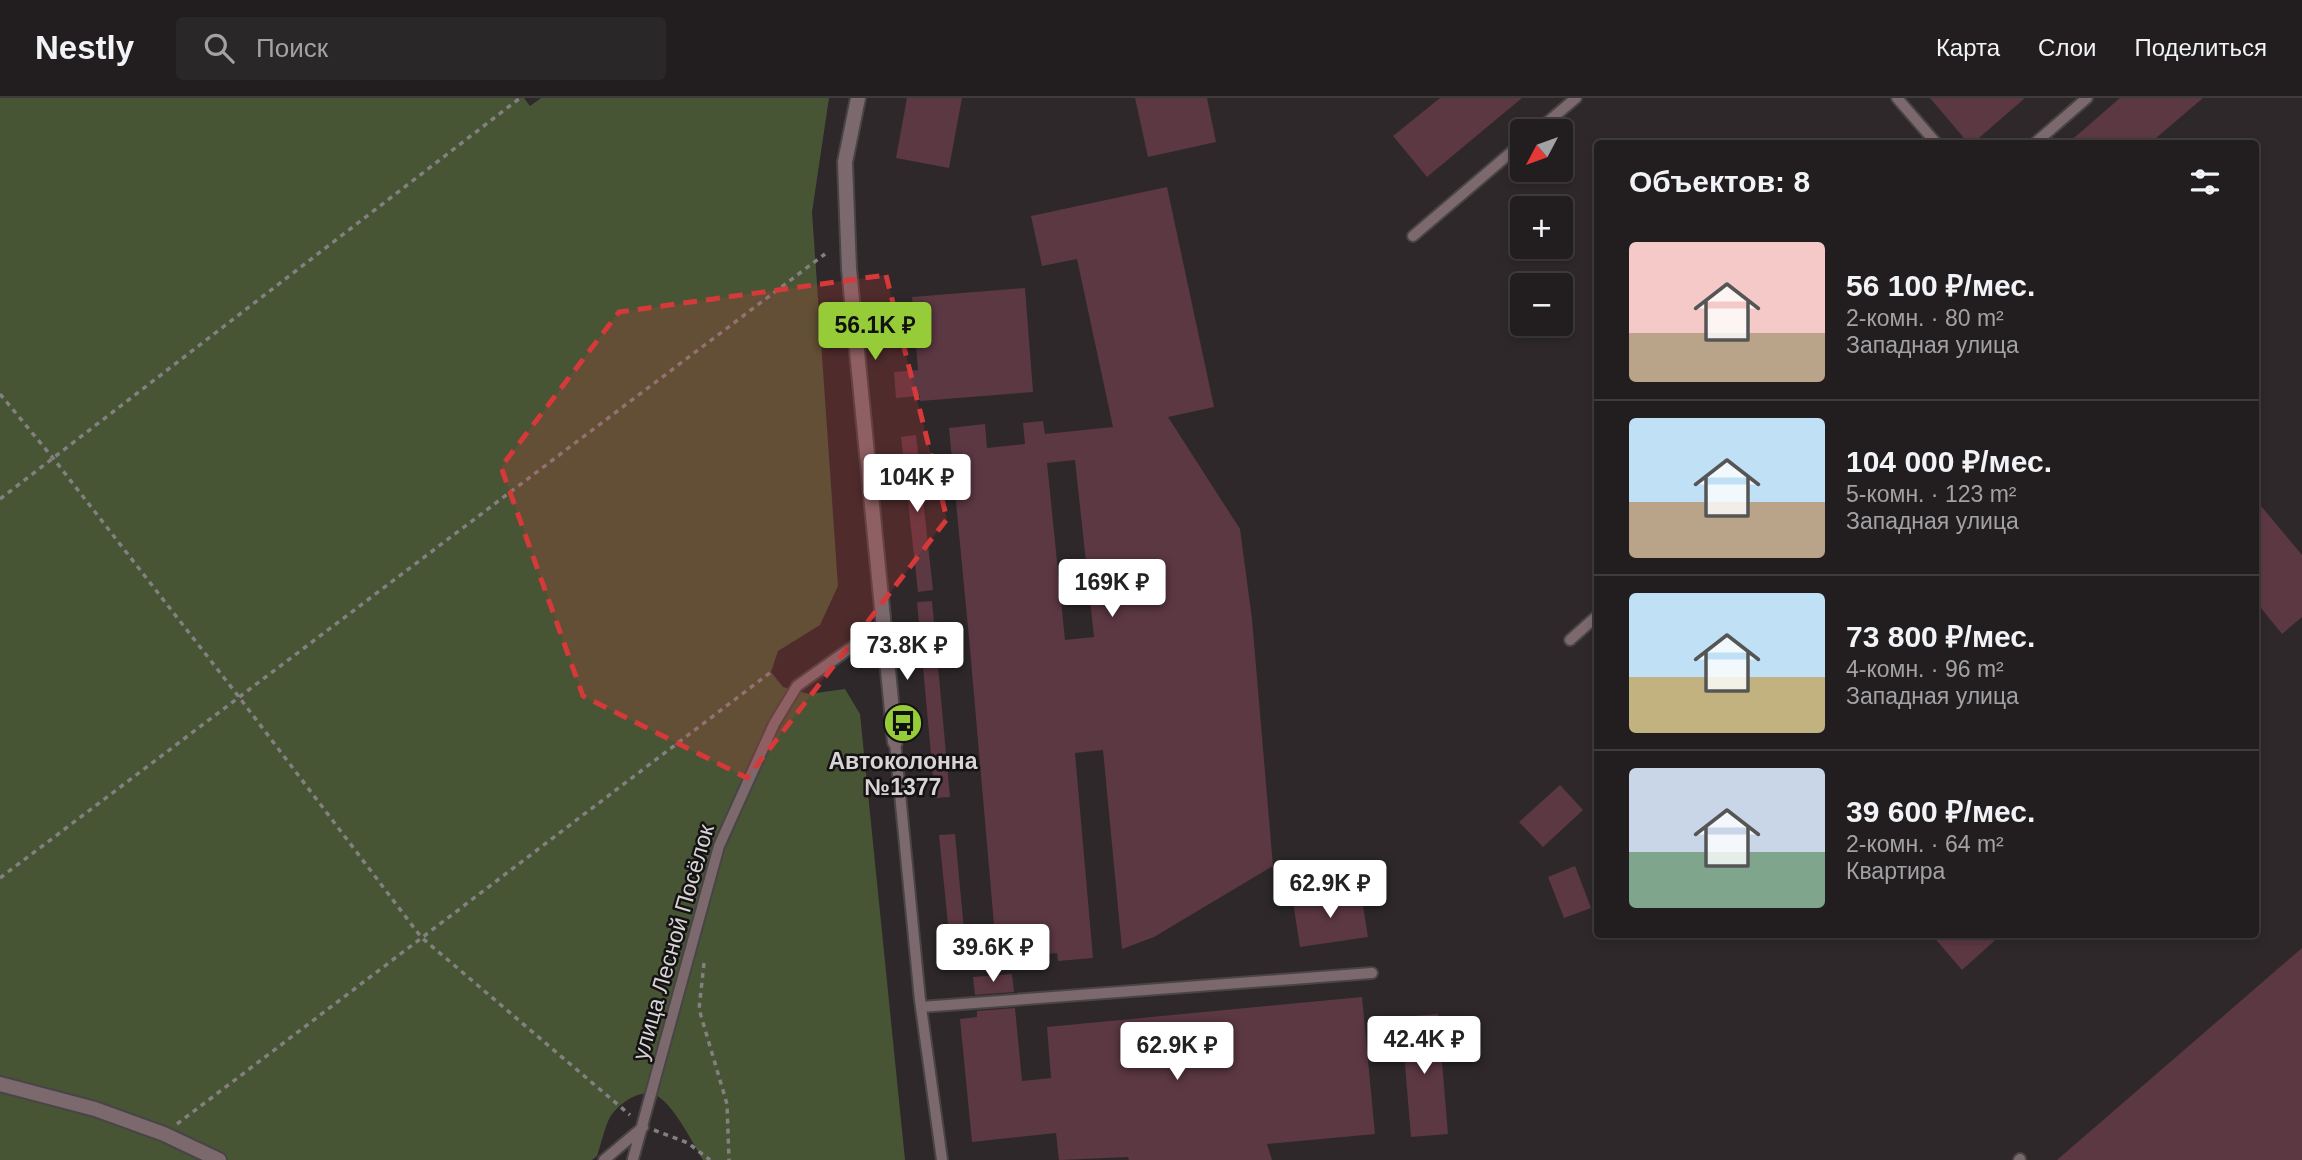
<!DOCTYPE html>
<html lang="ru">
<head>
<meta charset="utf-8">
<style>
  :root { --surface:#221e20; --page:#2a2729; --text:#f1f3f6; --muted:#a2a2a5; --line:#3f3c3e; --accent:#97cc39 }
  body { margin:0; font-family:Arial,sans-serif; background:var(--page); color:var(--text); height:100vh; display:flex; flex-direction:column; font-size:26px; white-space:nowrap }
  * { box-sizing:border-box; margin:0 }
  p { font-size:23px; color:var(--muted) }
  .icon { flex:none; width:38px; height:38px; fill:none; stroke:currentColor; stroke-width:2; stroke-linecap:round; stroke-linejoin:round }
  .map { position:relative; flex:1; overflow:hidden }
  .drawer { position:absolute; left:1594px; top:42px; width:665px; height:798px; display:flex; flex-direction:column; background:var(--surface); border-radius:7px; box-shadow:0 4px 10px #0003,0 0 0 2px var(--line) }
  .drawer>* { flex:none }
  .needle { width:46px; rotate:229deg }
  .fabs { position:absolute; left:1510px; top:21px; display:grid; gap:14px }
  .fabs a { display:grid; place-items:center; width:63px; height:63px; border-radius:7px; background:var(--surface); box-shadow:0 4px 10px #0003,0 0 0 2px var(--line); font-size:35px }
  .price { position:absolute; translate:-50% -60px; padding:0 16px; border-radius:7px; background:#fff; color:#222; font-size:23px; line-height:46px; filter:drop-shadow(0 2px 4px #0008) }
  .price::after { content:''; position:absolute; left:50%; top:42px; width:21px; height:16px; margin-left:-10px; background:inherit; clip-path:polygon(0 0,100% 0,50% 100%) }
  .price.on { background:var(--accent); color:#111 }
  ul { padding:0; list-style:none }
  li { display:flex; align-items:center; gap:21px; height:175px; padding:0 35px }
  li+li { border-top:2px solid var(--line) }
  li span { display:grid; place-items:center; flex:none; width:196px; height:140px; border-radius:7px; color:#555 }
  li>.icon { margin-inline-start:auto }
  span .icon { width:84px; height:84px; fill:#fffc; stroke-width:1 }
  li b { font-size:30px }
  h2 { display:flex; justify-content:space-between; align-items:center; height:84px; padding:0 35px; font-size:30px }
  header { display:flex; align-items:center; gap:42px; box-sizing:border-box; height:98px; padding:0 35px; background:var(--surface); border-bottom:2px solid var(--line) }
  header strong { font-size:33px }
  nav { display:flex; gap:38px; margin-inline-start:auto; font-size:24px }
  .search { width:490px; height:63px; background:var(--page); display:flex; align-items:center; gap:18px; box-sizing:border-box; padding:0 24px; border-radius:7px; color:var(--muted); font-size:26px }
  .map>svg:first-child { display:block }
  .forest { fill:#475535 }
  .building { fill:#5c3843; fill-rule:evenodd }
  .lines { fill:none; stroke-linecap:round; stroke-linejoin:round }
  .lane-casing { stroke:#494445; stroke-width:14 }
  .street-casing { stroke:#494445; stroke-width:18 }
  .path { stroke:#847f81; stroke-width:3.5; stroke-dasharray:5 5; stroke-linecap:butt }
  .lane { stroke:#7c696e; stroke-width:10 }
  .street { stroke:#7c696e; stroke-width:14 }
  .marked { fill:#d63939; fill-opacity:0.2; stroke:#d63939; stroke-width:5; stroke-dasharray:14 9; stroke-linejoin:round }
  .labels { text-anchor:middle; stroke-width:5; stroke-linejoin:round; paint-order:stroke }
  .poi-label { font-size:23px; font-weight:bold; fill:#d8d4d5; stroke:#151213 }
  .street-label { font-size:23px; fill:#d8d4d5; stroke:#151213 }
</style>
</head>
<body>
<header>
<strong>Nestly</strong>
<div class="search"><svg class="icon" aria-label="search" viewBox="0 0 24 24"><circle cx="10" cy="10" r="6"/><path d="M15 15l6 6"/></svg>Поиск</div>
<nav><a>Карта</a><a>Слои</a><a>Поделиться</a></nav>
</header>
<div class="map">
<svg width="2302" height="1062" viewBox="0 0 2302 1062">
  <rect width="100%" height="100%" fill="#2e282a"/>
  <path class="forest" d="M0,0H524L530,8L541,0H829L812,114L838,488L820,527L778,553L771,574L783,589L809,596L845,591L860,616L905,1062H703C692,1044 676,1011 659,999C643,987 617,1006 609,1021C604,1032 601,1046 597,1058L592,1062H0Z"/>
  <path class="building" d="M907,0H962L949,70L896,60Z
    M1135,0H1207L1216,44L1148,59Z
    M1440,0H1522L1427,79L1393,38Z
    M1930,0H2025L1972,46H1969Z
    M2120,0H2203L2149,46H2067Z
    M1167,89L1214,309L1168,319L1240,431L1252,521L1273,768L1154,839L1122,851L1103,652L1075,655L1093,860L1058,863L1057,855L997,861L970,551L949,330L985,326L987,350L1025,346L1023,325L1043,323L1045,336L1113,329L1077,161L1042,168L1031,118ZM1075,362L1094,539L1065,542L1047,365Z
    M1025,190L1033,294L920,303V298L896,300L894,274L918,272L912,199Z
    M916,337L933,492L918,494L901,339Z
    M2256,402L2302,457V519L2282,536L2256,504Z
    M932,503L950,699L935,700L917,504Z
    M1560,687L1583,712L1543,749L1519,724Z
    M955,736L967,864L952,866L939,737Z
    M1575,768L1591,810L1564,820L1548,779Z
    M1361,795L1368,839L1300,849L1293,804Z
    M1931,836H2002L1962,872Z
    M2302,850V1062H2057Z
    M1012,876L1014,894L975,897L973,879Z
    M1362,899L1375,1036L1267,1046L1272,1062H1129L1128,1059L1059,1062L1056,1035L972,1044L960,921L977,919V913L1015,910L1022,983L1051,980L1047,929Z
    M1438,916L1448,1036L1411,1039L1401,919Z"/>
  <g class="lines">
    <g class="lane-casing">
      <path id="lane" d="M1897,0L1937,46
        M1537,33L1576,0
        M2034,46L2087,0
        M1413,138L1522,45
        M1570,542L1598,517
        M895,644L920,902L942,1062
        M921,909L1372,875
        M633,1061L719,748L774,626L797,588L883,527
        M604,1062L643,1029
        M2019,1062L2020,1061"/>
    </g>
    <g class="street-casing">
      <path id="street" d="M858,0L845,64L849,171L895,644
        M0,986L95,1011L164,1036L219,1062"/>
    </g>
    <path class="path" d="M0,296L53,360L239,599L421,839L630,1017
      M0,401L520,0
      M0,780L825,156
      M704,865L699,911L727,1006L729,1062
      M177,1026L771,574
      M654,1032L688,1045L710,1062"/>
    <use href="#lane" class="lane"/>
    <use href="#street" class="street"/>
  </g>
  <path class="marked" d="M886,177L947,421L747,680L583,598L501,369L619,214Z"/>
  <defs>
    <g id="bus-disc" transform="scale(2.0125)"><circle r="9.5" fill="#97cc39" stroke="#151213"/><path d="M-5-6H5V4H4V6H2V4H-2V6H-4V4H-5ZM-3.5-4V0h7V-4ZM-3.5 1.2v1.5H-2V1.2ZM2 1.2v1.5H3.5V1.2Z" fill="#111"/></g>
  </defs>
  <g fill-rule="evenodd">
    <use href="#bus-disc" x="903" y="625"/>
  </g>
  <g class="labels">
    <g class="poi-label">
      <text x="903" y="671">Автоколонна<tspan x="903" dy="26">№1377</tspan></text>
    </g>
    <g class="street-label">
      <text transform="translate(673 844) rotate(-74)" y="8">улица Лесной Посёлок</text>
    </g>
  </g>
</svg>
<div class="fabs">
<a><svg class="needle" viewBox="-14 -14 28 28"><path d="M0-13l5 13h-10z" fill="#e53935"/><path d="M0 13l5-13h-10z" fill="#a2a2a5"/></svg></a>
<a>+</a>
<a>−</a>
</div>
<b class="price on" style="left:875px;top:264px">56.1K ₽</b>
<b class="price" style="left:917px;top:416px">104K ₽</b>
<b class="price" style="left:1112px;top:521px">169K ₽</b>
<b class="price" style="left:907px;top:584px">73.8K ₽</b>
<b class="price" style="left:1330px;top:822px">62.9K ₽</b>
<b class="price" style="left:993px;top:886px">39.6K ₽</b>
<b class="price" style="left:1424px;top:978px">42.4K ₽</b>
<b class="price" style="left:1177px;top:984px">62.9K ₽</b>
<section class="drawer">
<h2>Объектов: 8<svg class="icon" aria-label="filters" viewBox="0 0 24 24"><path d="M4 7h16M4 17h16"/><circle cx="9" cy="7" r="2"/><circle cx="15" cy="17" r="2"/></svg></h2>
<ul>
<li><span style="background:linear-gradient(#f6c9c9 65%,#b9a48a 0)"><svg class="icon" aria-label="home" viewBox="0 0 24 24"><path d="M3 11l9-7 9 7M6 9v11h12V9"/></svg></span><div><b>56 100 ₽/мес.</b><p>2-комн. · 80 m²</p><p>Западная улица</p></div></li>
<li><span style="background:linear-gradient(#bfe0f5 60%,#b9a48a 0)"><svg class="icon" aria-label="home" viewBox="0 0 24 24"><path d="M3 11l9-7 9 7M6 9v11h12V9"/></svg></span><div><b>104 000 ₽/мес.</b><p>5-комн. · 123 m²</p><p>Западная улица</p></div></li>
<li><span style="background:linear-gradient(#bfe0f5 60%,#c2b280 0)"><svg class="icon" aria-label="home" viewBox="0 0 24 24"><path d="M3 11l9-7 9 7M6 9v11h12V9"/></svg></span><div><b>73 800 ₽/мес.</b><p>4-комн. · 96 m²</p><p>Западная улица</p></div></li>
<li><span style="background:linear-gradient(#c9d6e8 60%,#7fa58c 0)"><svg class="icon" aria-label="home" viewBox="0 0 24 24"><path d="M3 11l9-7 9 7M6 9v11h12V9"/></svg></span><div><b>39 600 ₽/мес.</b><p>2-комн. · 64 m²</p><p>Квартира</p></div></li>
</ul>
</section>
</div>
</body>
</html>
